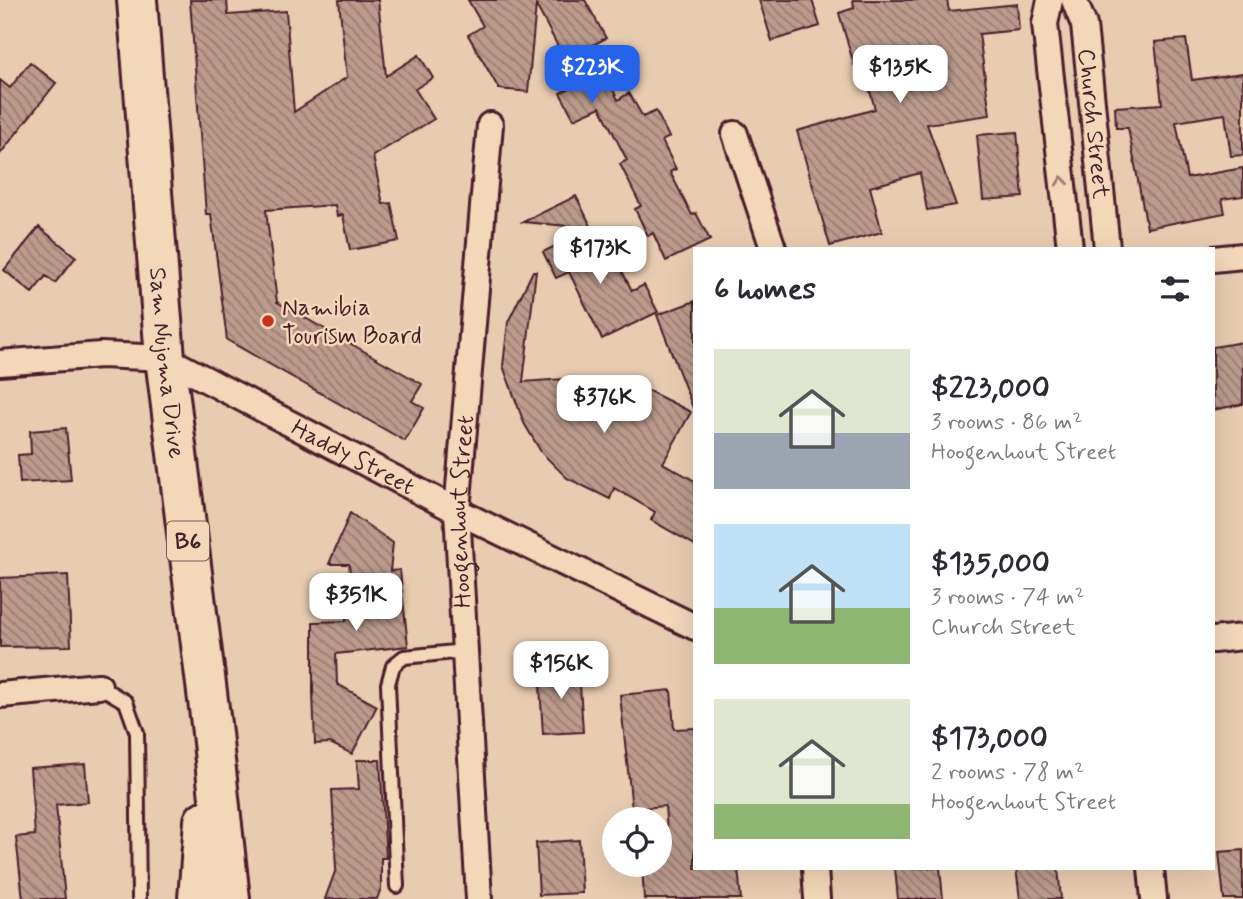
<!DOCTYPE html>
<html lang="en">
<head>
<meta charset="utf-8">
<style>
  :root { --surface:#fff; --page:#f7f7f7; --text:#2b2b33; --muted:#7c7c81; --accent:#2563eb }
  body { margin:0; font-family:Mynerve,sans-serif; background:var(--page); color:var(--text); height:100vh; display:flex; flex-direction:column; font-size:26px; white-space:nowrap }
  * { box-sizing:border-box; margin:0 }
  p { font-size:23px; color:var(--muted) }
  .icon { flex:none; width:38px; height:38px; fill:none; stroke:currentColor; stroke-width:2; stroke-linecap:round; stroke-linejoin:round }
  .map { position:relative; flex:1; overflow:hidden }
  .panel { position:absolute; left:693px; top:247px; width:522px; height:623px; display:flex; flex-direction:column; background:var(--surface); border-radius:0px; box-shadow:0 7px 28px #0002 }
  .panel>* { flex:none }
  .fabs { position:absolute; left:602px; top:807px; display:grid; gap:14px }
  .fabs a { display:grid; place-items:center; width:70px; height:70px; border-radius:50%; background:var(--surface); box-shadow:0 7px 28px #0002; font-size:35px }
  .price { position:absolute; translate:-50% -60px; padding:0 16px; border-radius:14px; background:#fff; color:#222; font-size:23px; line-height:46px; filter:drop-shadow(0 2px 4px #0008) }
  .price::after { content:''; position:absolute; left:50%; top:42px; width:21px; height:16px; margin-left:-10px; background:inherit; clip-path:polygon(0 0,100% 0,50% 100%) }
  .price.selected { background:var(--accent); color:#fff }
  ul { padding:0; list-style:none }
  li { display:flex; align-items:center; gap:21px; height:175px; padding:0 21px }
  li span { display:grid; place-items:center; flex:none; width:196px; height:140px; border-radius:0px; color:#555 }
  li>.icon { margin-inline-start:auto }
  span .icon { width:84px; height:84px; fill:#fffc; stroke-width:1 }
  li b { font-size:30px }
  h2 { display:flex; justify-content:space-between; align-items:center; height:84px; padding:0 21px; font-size:30px }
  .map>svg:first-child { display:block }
  .building { fill:url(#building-back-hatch); stroke:#4a1f2b; stroke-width:2 }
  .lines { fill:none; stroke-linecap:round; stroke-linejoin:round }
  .lane-casing { stroke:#4a1f2b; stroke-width:18 }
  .street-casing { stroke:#4a1f2b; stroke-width:30 }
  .highway-casing { stroke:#4a1f2b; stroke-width:44 }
  .lane { stroke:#f2d7b9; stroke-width:12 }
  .street { stroke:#f2d7b9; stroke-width:24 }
  .highway { stroke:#f2d7b9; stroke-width:38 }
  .oneway { stroke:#9e7b72 }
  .poi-dot { fill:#c8321e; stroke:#f2d7b9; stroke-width:2.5 }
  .labels { text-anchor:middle; stroke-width:5; stroke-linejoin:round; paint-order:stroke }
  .shield { fill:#f2d7b9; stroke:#7c5656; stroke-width:2 }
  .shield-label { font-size:23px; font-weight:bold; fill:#4a1f2b }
  .street-label { font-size:24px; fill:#4a1f2b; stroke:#f2d7b9 }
  .poi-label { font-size:24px; fill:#4a1f2b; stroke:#f2d7b9; text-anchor:start }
</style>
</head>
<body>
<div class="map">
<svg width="1243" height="899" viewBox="0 0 1243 899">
  <defs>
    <pattern id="building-back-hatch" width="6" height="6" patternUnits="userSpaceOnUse" patternTransform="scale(1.75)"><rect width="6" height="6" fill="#bb9b8c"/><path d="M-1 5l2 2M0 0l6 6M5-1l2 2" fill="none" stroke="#9a7e73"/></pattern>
  </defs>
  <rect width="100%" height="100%" fill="#e8ccb1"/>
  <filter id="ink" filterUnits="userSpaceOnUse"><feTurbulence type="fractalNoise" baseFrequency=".0143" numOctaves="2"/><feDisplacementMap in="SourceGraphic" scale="14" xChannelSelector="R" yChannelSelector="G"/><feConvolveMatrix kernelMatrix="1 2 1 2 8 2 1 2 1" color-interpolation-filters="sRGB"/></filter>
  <g filter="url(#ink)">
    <path class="building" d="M190,0H227L228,15L286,11L294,112L347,77L339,0H378L386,76L419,55L433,78L415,89L434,119L373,156L383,204L391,203L399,241L350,250L343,215L337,216L335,205L266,210L277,302L422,384L412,401L424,408L405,441L227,340L211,214H206Z
      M468,0H585L606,38L591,46L618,100L629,93L643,117L656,111L669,137L662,141L676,169L670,172L692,215L696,213L710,240L666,261L653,233L648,236L635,209L641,206L620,164L627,160L600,107L574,119L560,93L578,84L536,5L528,92L499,89L468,35L483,26Z
      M759,0H812L820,26L772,41Z
      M853,0H947L949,11L1017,4L1019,30L979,34L990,115L927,124L956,205L927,210L920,173L870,187L882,232L830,246L797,131L875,109L862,63L854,65L839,13L854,8Z
      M1186,39L1192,80L1243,73V155L1231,156L1225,114L1176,122L1187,178L1243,168V196L1222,199L1225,213L1147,228L1128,128H1116L1115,107L1162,104L1155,42Z
      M30,62L56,83L0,154V80L10,88Z
      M1017,132L1023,197L983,200L977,135Z
      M576,196L592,228L523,222Z
      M39,227L76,257L55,283L46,276L32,293L4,270Z
      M586,231L606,269L618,263L632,291L644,285L658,312L602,339L569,272L556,278L543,252Z
      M533,271H536L523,382L564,379L576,409L591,402L612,414L629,381L691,412L663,463L695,481V545L651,520L655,512L614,488L610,499L567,478L541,452L524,423L503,366L508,322Z
      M695,301V408H693L657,315Z
      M1243,342V404L1213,410V347Z
      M66,428L71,480L20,483L18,455L31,454L30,431Z
      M350,513L393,543L390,571L400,570L408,646L336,654L337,684L377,706L352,754L330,743L315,744L313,693V622L346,621V617L354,616L349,564H329Z
      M68,575L71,646L0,647V578Z
      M579,669L583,732L543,734L539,670Z
      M671,690L674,729L695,728V868H738L741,899H644L642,864H660V857H669L665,806L632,809L620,695Z
      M357,760H380L386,858H381V888L377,899H325L336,869L332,790L359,789Z
      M85,764L88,802L56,805L65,899H23L16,837L35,835L30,768Z
      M579,840L582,893L539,895L536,843Z
      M1243,850V899H1224L1219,852Z
      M895,868H940L943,899H898Z
      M1016,868H1058L1061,899H1020Z"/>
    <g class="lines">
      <g class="lane-casing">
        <path id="lane" d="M99,686L126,702L137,733L139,899
          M397,886L388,684L393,666L404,657L465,651"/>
      </g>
      <g class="street-casing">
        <g id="street">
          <path d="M1050,0L1045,24L1070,248"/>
          <path id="s1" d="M1074,0L1084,25L1107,248"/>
          <path d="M735,134L773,248"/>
          <path d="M1213,259L1243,256"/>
          <path id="s2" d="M0,363L101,355L165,358L457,511L695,627"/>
          <path d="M1213,640L1243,637"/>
          <path d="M0,695L99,686"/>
          <path d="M815,868L817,899"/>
          <path d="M1151,868L1154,899"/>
          <path id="s3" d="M479,899L457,511L490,125"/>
        </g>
      </g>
      <g class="highway-casing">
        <g id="highway">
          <path id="s4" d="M137,0L165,358L211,724L230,899"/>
          <path d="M198,899L204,821"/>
        </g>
      </g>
      <use href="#lane" class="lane"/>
      <use href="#street" class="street"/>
      <use href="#highway" class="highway"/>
    </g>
    <defs><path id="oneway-chevron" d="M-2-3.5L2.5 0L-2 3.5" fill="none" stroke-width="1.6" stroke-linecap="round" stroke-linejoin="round" transform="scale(1.75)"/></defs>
    <use class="oneway" href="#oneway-chevron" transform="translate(1062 181) rotate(-96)"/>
  </g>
  <circle class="poi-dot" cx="268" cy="321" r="7"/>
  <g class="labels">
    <rect class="shield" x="167" y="521.5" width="42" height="39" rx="5"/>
    <g class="shield-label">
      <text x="188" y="549">B6</text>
    </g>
    <g class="street-label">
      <text dy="8" stroke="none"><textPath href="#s1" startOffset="126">Church Street</textPath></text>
      <text dy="8" stroke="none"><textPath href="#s4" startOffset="364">Sam Nujoma Drive</textPath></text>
      <text dy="8" stroke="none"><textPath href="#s2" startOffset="378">Haddy Street</textPath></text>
      <text dy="8" stroke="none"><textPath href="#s3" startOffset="388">Hoogenhout Street</textPath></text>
    </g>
    <g class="poi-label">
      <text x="282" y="315">Namibia<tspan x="282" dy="28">Tourism Board</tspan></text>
    </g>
  </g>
</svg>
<div class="fabs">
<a><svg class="icon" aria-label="locate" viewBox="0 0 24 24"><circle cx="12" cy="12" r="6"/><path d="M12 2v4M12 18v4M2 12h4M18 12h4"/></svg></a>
</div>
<b class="price selected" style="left:592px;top:105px">$223K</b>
<b class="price" style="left:900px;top:105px">$135K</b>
<b class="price" style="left:600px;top:286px">$173K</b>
<b class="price" style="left:604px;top:435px">$376K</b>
<b class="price" style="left:356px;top:633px">$351K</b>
<b class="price" style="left:561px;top:701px">$156K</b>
<section class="panel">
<h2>6 homes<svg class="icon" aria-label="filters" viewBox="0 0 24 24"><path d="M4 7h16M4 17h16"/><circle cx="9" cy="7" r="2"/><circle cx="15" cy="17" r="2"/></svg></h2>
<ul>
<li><span style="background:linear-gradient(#dfe7d0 60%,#9aa5b1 0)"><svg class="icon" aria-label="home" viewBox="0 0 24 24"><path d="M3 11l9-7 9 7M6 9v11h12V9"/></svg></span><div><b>$223,000</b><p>3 rooms · 86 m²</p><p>Hoogenhout Street</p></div></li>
<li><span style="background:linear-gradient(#bfe0f5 60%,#8fb573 0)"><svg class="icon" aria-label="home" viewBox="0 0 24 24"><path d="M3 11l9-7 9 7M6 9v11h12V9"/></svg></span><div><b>$135,000</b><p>3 rooms · 74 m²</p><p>Church Street</p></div></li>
<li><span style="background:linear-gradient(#dfe7d0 75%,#8fb573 0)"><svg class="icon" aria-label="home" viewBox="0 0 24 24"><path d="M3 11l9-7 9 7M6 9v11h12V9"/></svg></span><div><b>$173,000</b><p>2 rooms · 78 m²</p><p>Hoogenhout Street</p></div></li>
</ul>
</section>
</div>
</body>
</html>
